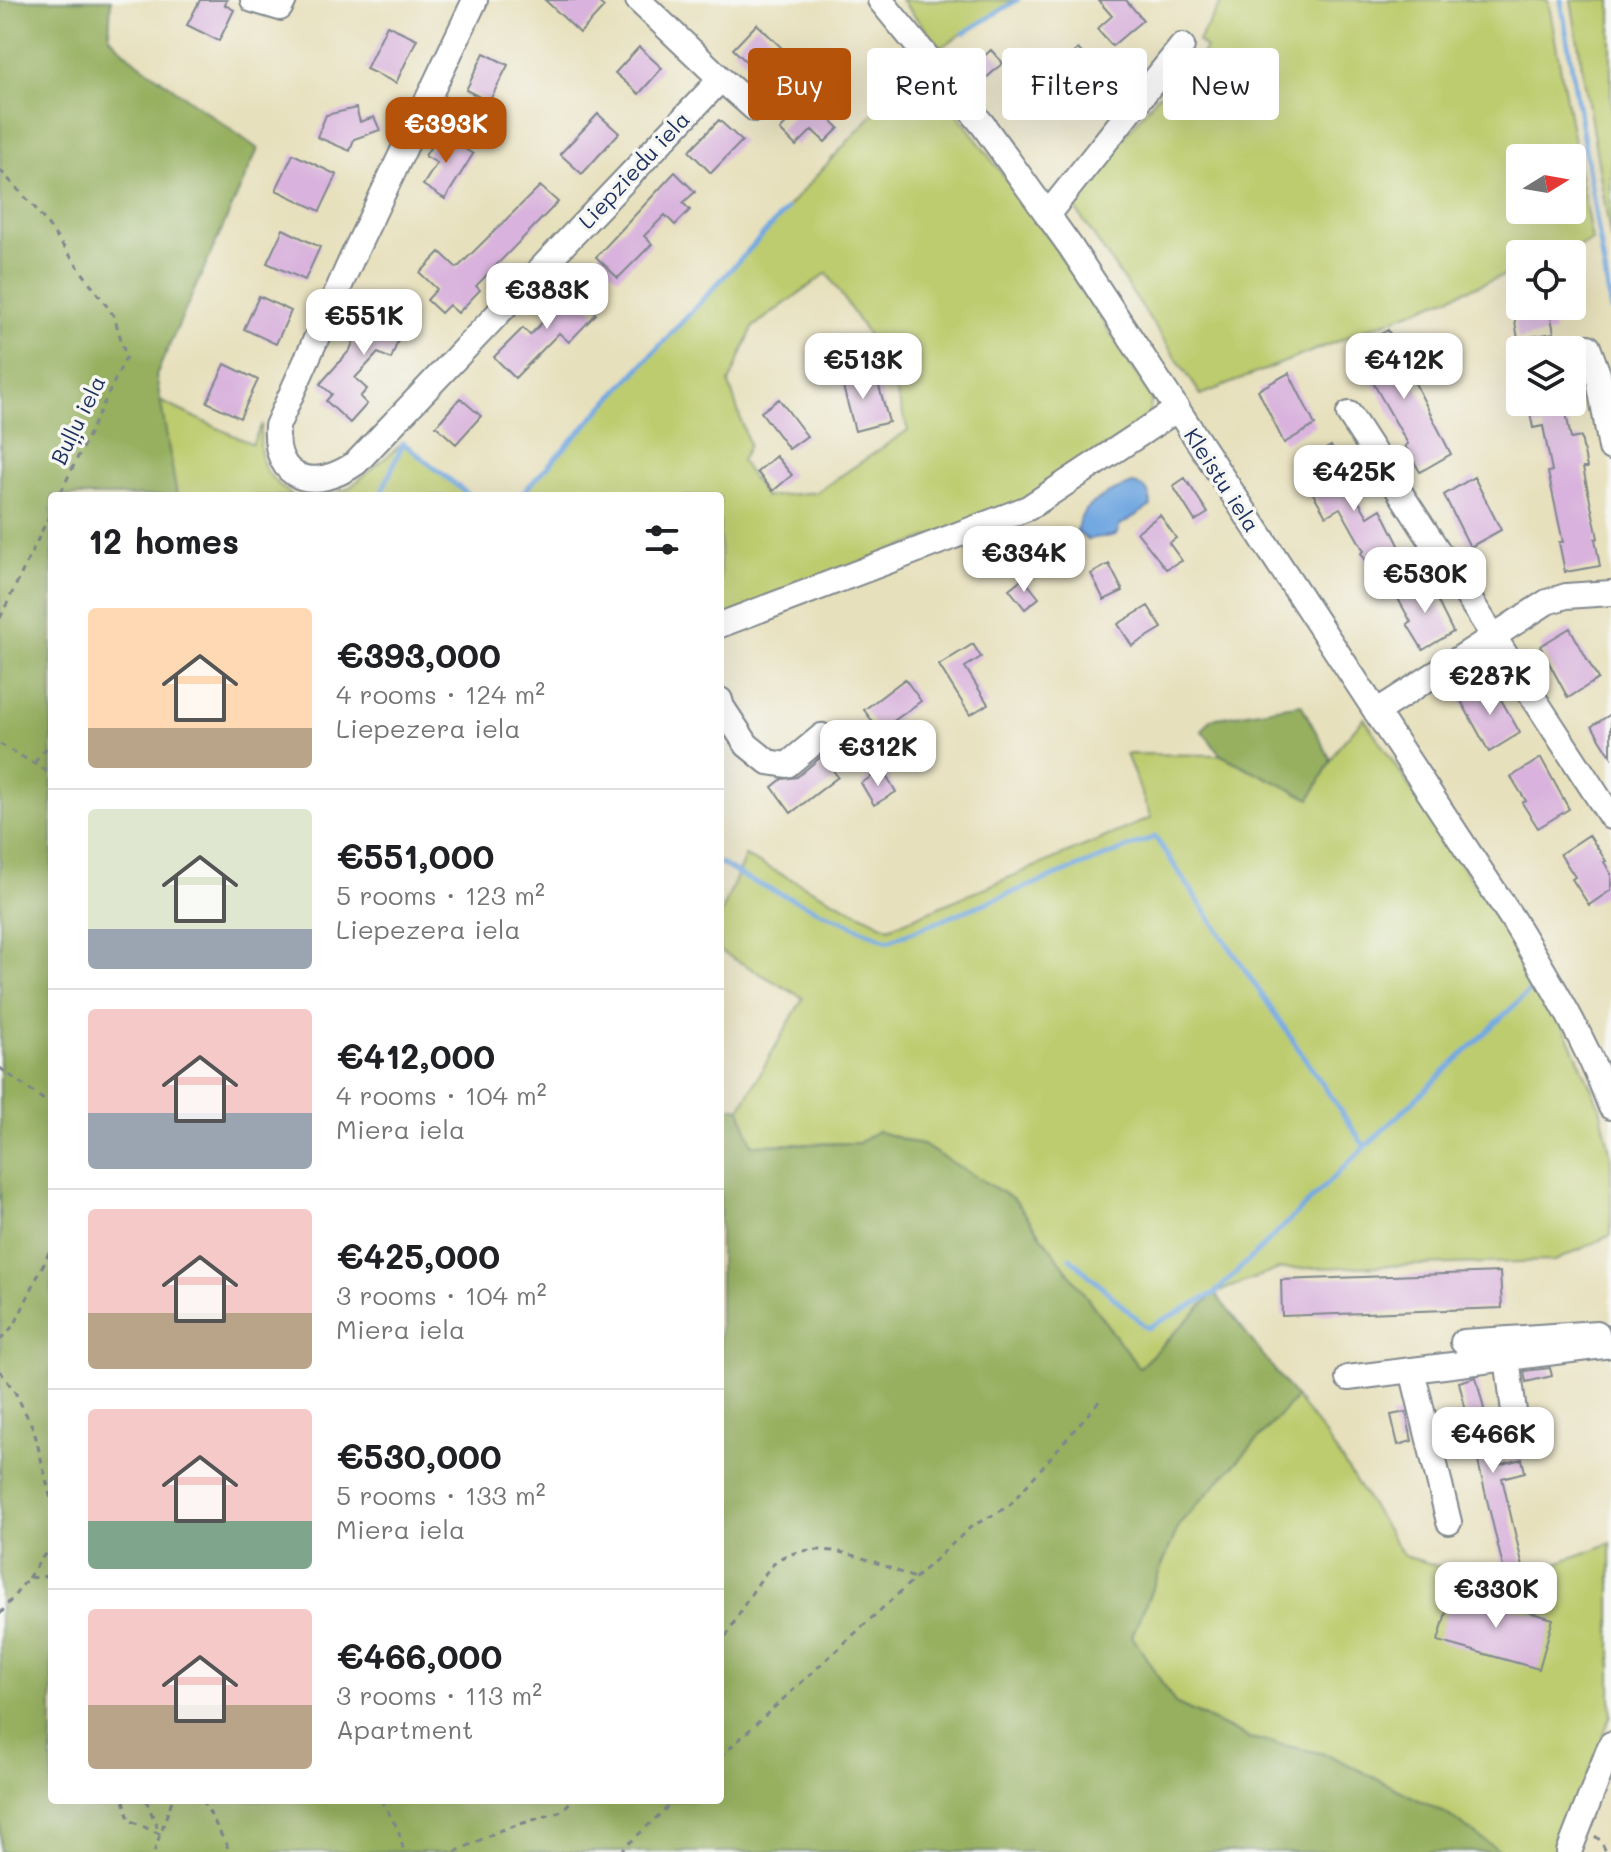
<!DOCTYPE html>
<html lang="en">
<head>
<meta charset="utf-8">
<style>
  :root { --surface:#fff; --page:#f6f6f6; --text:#202124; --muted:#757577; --line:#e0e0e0; --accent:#b45309 }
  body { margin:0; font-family:Mali,sans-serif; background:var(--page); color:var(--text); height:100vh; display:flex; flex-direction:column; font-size:30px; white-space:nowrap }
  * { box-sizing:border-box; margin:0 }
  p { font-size:26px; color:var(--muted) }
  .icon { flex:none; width:44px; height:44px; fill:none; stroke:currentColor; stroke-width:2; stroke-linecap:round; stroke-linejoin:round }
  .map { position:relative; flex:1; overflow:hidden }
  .drawer { position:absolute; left:48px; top:492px; width:676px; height:1312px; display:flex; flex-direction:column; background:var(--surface); border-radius:8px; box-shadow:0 8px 32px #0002 }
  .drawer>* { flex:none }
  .guide { position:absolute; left:748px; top:48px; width:742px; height:72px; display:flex; gap:16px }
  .needle { width:52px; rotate:79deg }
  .controls { position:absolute; left:1506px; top:144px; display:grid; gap:16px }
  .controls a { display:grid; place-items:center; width:80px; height:80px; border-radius:8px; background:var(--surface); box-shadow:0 8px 32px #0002; font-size:40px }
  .price { position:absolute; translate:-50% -68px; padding:0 18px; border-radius:16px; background:#fff; color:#222; font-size:26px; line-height:52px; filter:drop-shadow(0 2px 4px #0008) }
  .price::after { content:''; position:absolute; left:50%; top:48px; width:24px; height:18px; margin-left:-12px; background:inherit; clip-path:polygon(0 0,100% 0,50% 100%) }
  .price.current { background:var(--accent); color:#fff }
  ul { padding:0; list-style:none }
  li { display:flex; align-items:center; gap:24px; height:200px; padding:0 40px }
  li+li { border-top:2px solid var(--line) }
  li span { display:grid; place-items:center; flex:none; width:224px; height:160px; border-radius:8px; color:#555 }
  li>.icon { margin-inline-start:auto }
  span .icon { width:96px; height:96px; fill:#fffc; stroke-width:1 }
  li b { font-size:34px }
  h2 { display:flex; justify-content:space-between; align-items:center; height:96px; padding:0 40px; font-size:34px }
  .pill { padding:0 28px; border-radius:8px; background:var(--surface); box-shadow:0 8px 32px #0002; font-size:28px; line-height:72px }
  .pill.current { background:var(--accent); color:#fff }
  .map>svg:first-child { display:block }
  .green { fill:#bdcc6e; stroke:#6c7e66; stroke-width:2; fill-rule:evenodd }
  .forest { fill:#96b061; stroke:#587060; stroke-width:2 }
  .water { fill:#73a9e1; stroke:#476ca0; stroke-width:2 }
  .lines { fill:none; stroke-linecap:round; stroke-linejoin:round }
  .stream { stroke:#73a9e1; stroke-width:5 }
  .building { fill:#d9b3dd }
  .minor-casing { stroke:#81888d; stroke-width:28 }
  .path { stroke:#81888d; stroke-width:3; stroke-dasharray:6 6; stroke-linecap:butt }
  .minor { stroke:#fff; stroke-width:24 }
  .labels { text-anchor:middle; stroke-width:7; stroke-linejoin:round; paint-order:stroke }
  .street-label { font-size:22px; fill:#1b2f5e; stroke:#f6f6f2 }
</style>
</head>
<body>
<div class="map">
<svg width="1611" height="1852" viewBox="0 0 1611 1852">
  <rect width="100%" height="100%" fill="#f6f6f2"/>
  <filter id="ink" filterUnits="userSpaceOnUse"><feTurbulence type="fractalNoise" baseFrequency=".0125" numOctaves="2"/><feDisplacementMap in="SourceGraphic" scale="16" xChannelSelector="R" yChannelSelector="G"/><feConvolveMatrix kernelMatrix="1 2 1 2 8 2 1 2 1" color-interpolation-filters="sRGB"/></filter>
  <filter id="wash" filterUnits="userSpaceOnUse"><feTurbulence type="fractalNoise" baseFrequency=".006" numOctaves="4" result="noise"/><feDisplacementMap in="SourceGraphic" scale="32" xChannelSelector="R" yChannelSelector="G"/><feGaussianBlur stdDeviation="1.8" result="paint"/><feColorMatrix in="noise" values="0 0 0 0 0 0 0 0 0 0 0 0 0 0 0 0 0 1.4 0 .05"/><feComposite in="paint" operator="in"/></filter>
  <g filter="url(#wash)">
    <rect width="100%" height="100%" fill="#e7e0bc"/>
    <path class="green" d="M901,0H1017L941,47Z
      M1223,0H1548L1592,241L1558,254H1520V269L1201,395L1071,202L1158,95L1176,90L1206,48L1198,41ZM1520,158H1572V210H1520Z
      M1571,0H1611V241Z
      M924,68L1047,235L1152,398L1148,419L1022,501L720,618V496H520L610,401L905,79ZM827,273L888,366L908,430L817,492L765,497L741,461L749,445L729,383L753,327Z
      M160,401L252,444L262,424C256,460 263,475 293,496H177Z
      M403,443L471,496H328L348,489Z
      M1364,718L1539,982L1567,1034L1600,1107L1611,1156V1235L1555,1261L1279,1269L1215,1293L1139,1368L1015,1200L924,1146L877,1131L859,1143L752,1145L740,1109L803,998L720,951V917L745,856L889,928L1151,818L1126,754L1221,755L1310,799L1337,749Z
      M1296,1398L1326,1436L1404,1556L1501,1584L1611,1543V1715L1567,1831L1555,1852H1501L1445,1813L1329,1755L1249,1738L1175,1703L1132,1636L1180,1523Z"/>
    <path class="forest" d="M0,0H111L109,36L129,56L258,149L156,375L177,496H52V1800H720V1105L740,1109L752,1145L859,1143L877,1131L924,1146L1015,1200L1139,1368L1215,1293L1296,1398L1180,1523L1132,1636L1175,1703L1249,1738L1329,1755L1445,1813L1501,1852H0Z
      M1301,704L1331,760L1310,799L1221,755L1202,731L1211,719Z"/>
    <path class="water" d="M1133,484C1147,487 1150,492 1151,506L1119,526L1117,534C1107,539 1100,535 1088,540L1077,532C1078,505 1110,491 1133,484Z"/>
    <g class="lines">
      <path class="stream" d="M1561,0L1611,310
        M964,33L1017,0
        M380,496L403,443L470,496
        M520,496L787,209
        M720,863L747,879L888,941L1155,837L1365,1147
        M1070,1258L1147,1328L1215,1293L1365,1147L1539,982"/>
    </g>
    <g id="blocks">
      <path class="building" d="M200,0H227L225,5L234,10L219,41L187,25Z
        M545,0H596L604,7L580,33Z
        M1098,0H1126L1143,20L1112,46L1097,29L1112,16Z
        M757,24L784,50L760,75L733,49Z
        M387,25L417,39L396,83L366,69Z
        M639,47L662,68L639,94L615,73Z
        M1078,49L1097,69L1083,82L1064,61Z
        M991,50L1003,63L984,80L972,67Z
        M484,53L508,65L489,102L466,90Z
        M795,84L839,128L825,142L812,130L796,146L780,130L794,115L779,101Z
        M356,108L360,122L374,117L380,130L354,139L350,151L317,137L326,115Z
        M598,114L619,133L582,174L560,154Z
        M719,120L742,141L711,173L689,151Z
        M439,133L473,154L445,199L423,185L437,163L425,156Z
        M293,154L337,175L320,211L276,190Z
        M675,172L695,192L683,203L690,210L675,225L665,215L644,236L652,244L618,278L596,257Z
        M540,186L558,202L476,286L480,290L458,313L449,305L441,313L427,300L437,289L420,273L440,252L457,268Z
        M283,229L320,247L305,280L267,263Z
        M564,283L596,314L569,342L559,333L515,378L494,357L523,328L530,335L559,305L551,297Z
        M259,296L291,311L276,344L244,329Z
        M370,299L408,314L391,359L378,353L355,378L367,389L360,397L367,404L350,423L326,401L332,394L320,384L350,350Z
        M1516,306H1549L1554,333L1518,339L1513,310L1517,309Z
        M1388,330L1451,454L1420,472L1405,446L1408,444L1368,374L1372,372L1358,347Z
        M225,364L258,380L240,418L207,402Z
        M856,368L862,387L878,383L889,422L855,431L839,372Z
        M1289,373L1315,425L1284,443L1258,390Z
        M460,398L481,416L456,444L436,426Z
        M779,399L807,436L789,449L761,412Z
        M1528,402H1564L1571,439L1581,437L1587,468H1583L1598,538L1595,539L1600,566L1565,572L1559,542H1563L1548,472L1552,471L1543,426L1533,428Z
        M1331,446L1346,473L1343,475L1368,517L1381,509L1407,561L1376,579L1361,553L1364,551L1340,508L1326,516L1311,490L1314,488L1300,464Z
        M776,456L792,475L773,491L757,472Z
        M1474,477L1501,530L1470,547L1444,495Z
        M1185,478L1208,513L1195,521L1173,486Z
        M1160,515L1176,538L1169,543L1182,561L1166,569L1137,532Z
        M1109,564L1123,591L1104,600L1091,574Z
        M1023,578L1039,598L1025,609L1009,589Z
        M1427,580L1453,632L1423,650L1407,624L1411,622L1397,597Z
        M1148,606L1162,628L1132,646L1118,624Z
        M1570,628L1598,679L1568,698L1540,646Z
        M973,644L981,657L965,667L988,704L970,715L939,665Z
        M905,679L921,701L880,731L864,710Z
        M1491,682L1520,733L1489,752L1461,701Z
        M1611,714V756L1592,726Z
        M822,756L838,777L791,813L772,787L782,779L797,777Z
        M1541,758L1569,809L1538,828L1522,803L1526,801L1511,777Z
        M883,770L896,792L874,805L861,783Z
        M1589,835L1606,861L1604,862L1611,874V890L1589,905L1572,879L1575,877L1560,854Z
        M1500,1272L1502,1308L1282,1316L1281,1280Z
        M1550,1368L1552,1376L1526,1382L1524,1371Z
        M1476,1377L1498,1465L1522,1459L1525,1472L1502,1478L1523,1567L1504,1571L1459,1382Z
        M1406,1412L1412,1441L1398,1445L1391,1415Z
        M1452,1591L1553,1619L1539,1669L1438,1641Z"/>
    </g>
  </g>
  <g filter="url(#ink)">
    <use href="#blocks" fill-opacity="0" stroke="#81888d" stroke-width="2"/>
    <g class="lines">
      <g class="minor-casing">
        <path id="minor" d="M253,0L280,8L284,0
          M475,0L353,256L277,426C274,482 314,492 356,463L721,79L638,0
          M880,0L983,125L1070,246L1513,920C1550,981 1586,1040 1611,1107
          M721,79L755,109
          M1047,215L1182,46
          M1588,347L1598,374L1611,448
          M1349,414L1611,817
          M720,625L1028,508L1176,410
          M720,700L722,707L747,745L768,762L787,765L822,736L837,743
          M1376,712L1547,602L1566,596L1611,593
          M1463,1342L1597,1333
          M1507,1357L1518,1443
          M1412,1370L1449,1522
          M1348,1378L1611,1345
          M1569,1852L1611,1744"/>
      </g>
      <path class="path" d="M0,170L36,209L114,316L126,357L59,496
        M0,618L52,510
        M0,744L52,774
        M35,762L52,741
        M0,1068L52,1106
        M0,1340L15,1324L52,1246
        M0,1371L15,1392L34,1430L52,1504
        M28,1578L52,1544
        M0,1614L28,1578L52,1576
        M720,1647C732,1627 764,1565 783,1557C826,1538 875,1562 914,1578
        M720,1757L972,1526L1008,1507L1101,1399
        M124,1800L129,1820L160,1834
        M146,1800L160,1834
        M203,1800L230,1852
        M381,1800L398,1829L404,1852
        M1595,1836L1601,1841L1606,1852
        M154,1852L172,1800
        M455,1852L501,1830L562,1811L572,1800
        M620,1852L675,1800"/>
      <use href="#minor" class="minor"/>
    </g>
  </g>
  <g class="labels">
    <g class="street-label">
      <text transform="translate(634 170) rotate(-47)" y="8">Liepziedu iela</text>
      <text transform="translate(78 420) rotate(-64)" y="8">Buļļu iela</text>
      <text transform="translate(1222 480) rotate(57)" y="8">Kleistu iela</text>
    </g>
  </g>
</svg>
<div class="controls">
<a><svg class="needle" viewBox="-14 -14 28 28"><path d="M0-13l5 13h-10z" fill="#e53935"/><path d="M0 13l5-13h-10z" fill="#757577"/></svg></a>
<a><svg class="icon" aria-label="locate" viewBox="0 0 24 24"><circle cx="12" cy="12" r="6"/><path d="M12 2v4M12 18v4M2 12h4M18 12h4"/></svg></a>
<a><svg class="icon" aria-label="layers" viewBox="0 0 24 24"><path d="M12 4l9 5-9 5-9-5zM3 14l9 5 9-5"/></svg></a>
</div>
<b class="price current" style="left:446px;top:165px">€393K</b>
<b class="price" style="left:547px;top:331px">€383K</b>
<b class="price" style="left:364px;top:357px">€551K</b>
<b class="price" style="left:863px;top:401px">€513K</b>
<b class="price" style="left:1404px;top:401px">€412K</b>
<b class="price" style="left:1354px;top:513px">€425K</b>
<b class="price" style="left:1024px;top:594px">€334K</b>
<b class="price" style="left:1425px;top:615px">€530K</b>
<b class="price" style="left:1490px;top:717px">€287K</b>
<b class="price" style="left:878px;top:788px">€312K</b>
<b class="price" style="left:1493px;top:1475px">€466K</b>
<b class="price" style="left:1496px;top:1630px">€330K</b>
<div class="guide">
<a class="pill current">Buy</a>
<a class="pill">Rent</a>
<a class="pill">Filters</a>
<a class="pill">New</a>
</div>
<section class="drawer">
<h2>12 homes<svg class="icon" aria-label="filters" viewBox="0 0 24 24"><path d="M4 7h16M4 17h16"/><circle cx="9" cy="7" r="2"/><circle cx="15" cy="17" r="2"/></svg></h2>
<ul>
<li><span style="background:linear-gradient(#ffd9b3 75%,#b9a48a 0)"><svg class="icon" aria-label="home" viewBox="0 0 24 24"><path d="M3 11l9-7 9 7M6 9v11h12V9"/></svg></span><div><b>€393,000</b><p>4 rooms · 124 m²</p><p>Liepezera iela</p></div></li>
<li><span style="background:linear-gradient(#dfe7d0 75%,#9aa5b1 0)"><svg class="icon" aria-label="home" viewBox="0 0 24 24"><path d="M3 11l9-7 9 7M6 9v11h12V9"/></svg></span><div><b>€551,000</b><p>5 rooms · 123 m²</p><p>Liepezera iela</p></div></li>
<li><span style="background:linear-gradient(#f6c9c9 65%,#9aa5b1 0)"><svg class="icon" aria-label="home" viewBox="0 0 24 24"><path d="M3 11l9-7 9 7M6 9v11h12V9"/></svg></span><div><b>€412,000</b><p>4 rooms · 104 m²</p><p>Miera iela</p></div></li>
<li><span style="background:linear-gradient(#f6c9c9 65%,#b9a48a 0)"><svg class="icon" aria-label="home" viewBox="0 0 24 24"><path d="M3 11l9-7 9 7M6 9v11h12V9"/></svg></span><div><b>€425,000</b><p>3 rooms · 104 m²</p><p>Miera iela</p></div></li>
<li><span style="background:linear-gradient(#f6c9c9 70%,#7fa58c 0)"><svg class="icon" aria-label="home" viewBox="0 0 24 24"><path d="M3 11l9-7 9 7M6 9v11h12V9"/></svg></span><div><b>€530,000</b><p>5 rooms · 133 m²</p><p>Miera iela</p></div></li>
<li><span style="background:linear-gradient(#f6c9c9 60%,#b9a48a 0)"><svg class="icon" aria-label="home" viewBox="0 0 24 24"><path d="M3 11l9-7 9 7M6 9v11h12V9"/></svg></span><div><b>€466,000</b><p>3 rooms · 113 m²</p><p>Apartment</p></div></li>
</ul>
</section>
</div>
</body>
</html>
